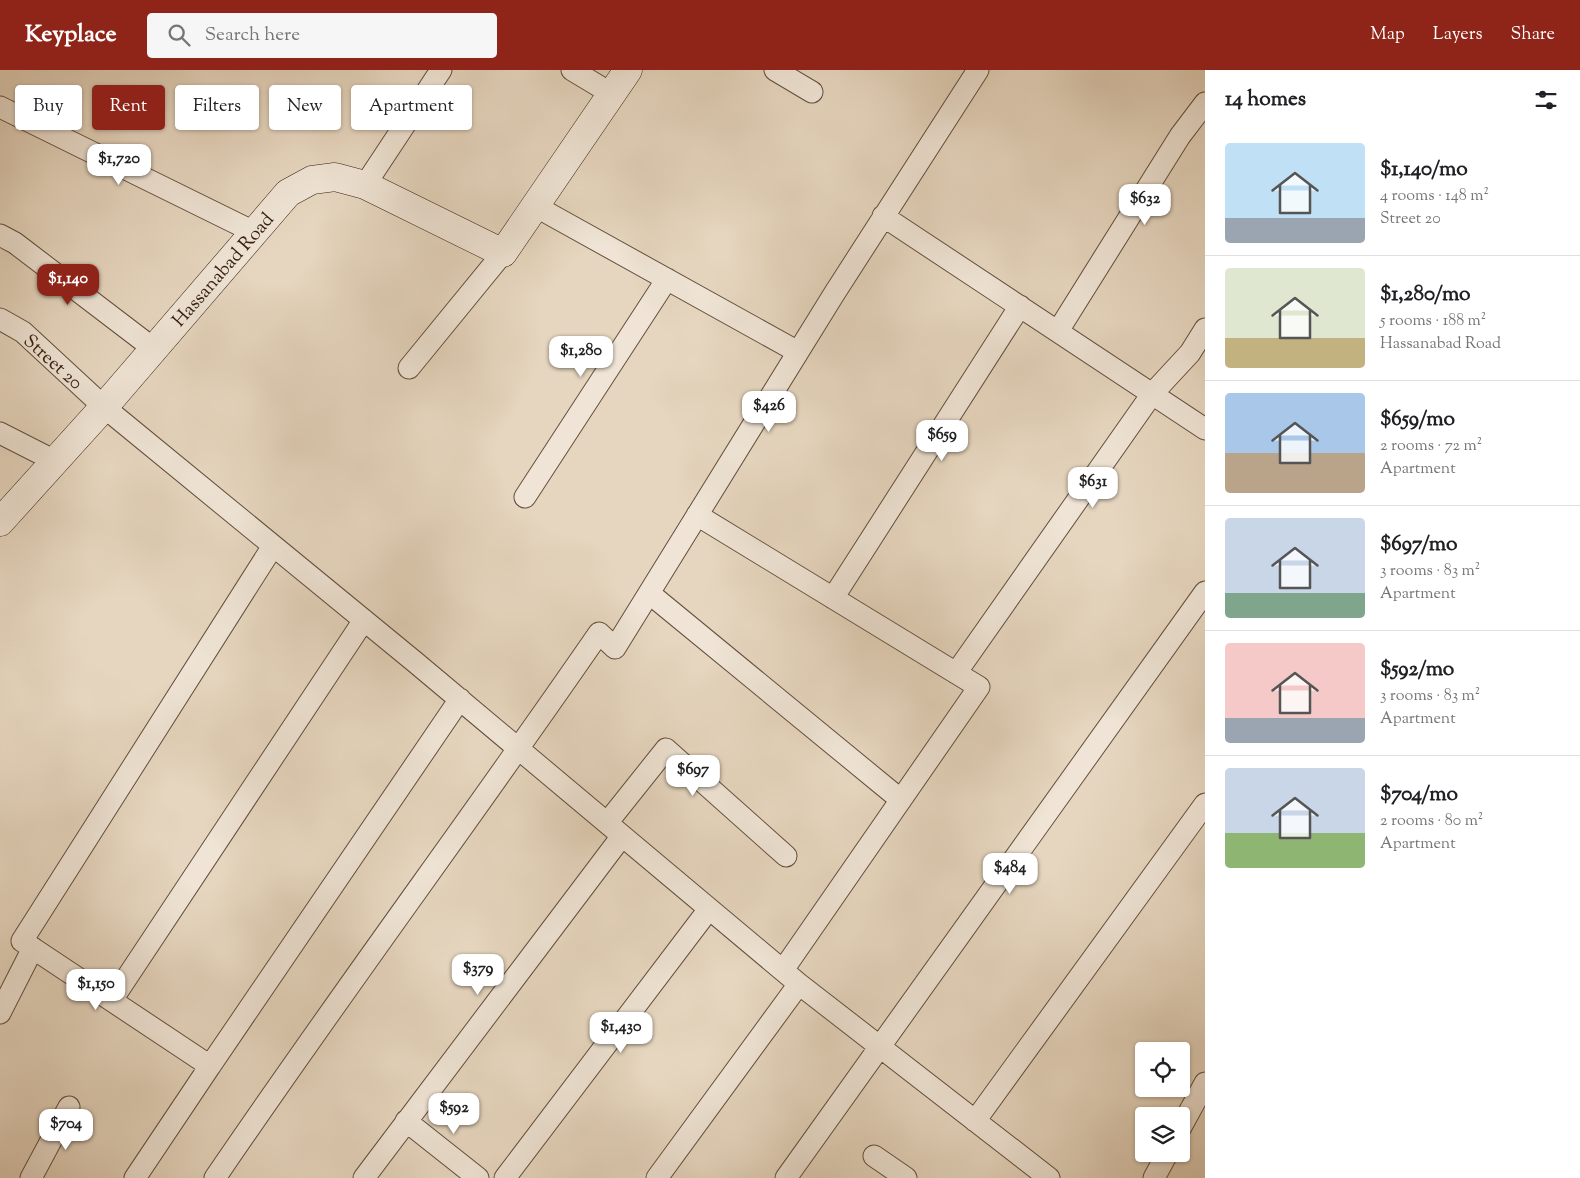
<!DOCTYPE html>
<html lang="en">
<head>
<meta charset="utf-8">
<style>
  :root { --surface:#fff; --page:#f6f6f6; --text:#202124; --muted:#757577; --line:#e0e0e0; --accent:#8f2418 }
  body { margin:0; font-family:"Sorts Mill Goudy",serif; background:var(--page); color:var(--text); height:100vh; display:flex; flex-direction:column; font-size:19px; white-space:nowrap }
  * { box-sizing:border-box; margin:0 }
  p { font-size:16px; color:var(--muted) }
  .icon { flex:none; width:28px; height:28px; fill:none; stroke:currentColor; stroke-width:2; stroke-linecap:round; stroke-linejoin:round }
  .map { position:relative; flex:1; overflow:hidden }
  .drawer { display:flex; flex-direction:column; background:var(--surface); width:375px }
  .drawer>* { flex:none }
  .banner { position:absolute; left:15px; top:15px; width:475px; height:45px; display:flex; gap:10px }
  .controls { position:absolute; left:1135px; top:972px; display:grid; gap:10px }
  .controls a { display:grid; place-items:center; width:55px; height:55px; border-radius:5px; background:var(--surface); box-shadow:0 1px 4px #0004; font-size:25px }
  .price { position:absolute; translate:-50% -42px; padding:0 11px; border-radius:10px; background:#fff; color:#222; font-size:16px; line-height:32px; filter:drop-shadow(0 1px 2px #0008) }
  .price::after { content:''; position:absolute; left:50%; top:30px; width:15px; height:11px; margin-left:-8px; background:inherit; clip-path:polygon(0 0,100% 0,50% 100%) }
  .price.selected { background:var(--accent); color:#fff }
  ul { padding:0; list-style:none }
  li { display:flex; align-items:center; gap:15px; height:125px; padding:0 20px }
  li+li { border-top:1px solid var(--line) }
  li span { display:grid; place-items:center; flex:none; width:140px; height:100px; border-radius:5px; color:#555 }
  li>.icon { margin-inline-start:auto }
  span .icon { width:60px; height:60px; fill:#fffc; stroke-width:1 }
  li b { font-size:21px }
  h2 { display:flex; justify-content:space-between; align-items:center; height:60px; padding:0 20px; font-size:21px }
  .chip { padding:0 18px; border-radius:5px; background:var(--surface); box-shadow:0 1px 4px #0004; font-size:18px; line-height:45px }
  .chip.selected { background:var(--accent); color:#fff }
  header { display:flex; align-items:center; gap:30px; box-sizing:border-box; height:70px; padding:0 25px; background:var(--accent); color:#fff }
  header strong { font-size:24px }
  nav { display:flex; gap:28px; margin-inline-start:auto; font-size:18px }
  .search { width:350px; height:45px; background:var(--page); display:flex; align-items:center; gap:12px; box-sizing:border-box; padding:0 18px; border-radius:5px; color:var(--muted); font-size:19px }
  main { display:flex; flex:1; min-height:0 }
  .map>svg:first-child { display:block }
  .lines { fill:none; stroke-linecap:round; stroke-linejoin:round }
  .street-casing { stroke:#634e3e; stroke-width:23 }
  .secondary-casing { stroke:#372013; stroke-width:29 }
  .street { stroke:#efe4d5; stroke-width:21 }
  .secondary { stroke:#efe4d5; stroke-width:28 }
  .labels { text-anchor:middle; stroke-width:5; stroke-linejoin:round; paint-order:stroke }
  .street-label { font-size:19px; fill:#372013; stroke:#efe4d5 }
</style>
</head>
<body>
<header>
<strong>Keyplace</strong>
<div class="search"><svg class="icon" aria-label="search" viewBox="0 0 24 24"><circle cx="10" cy="10" r="6"/><path d="M15 15l6 6"/></svg>Search here</div>
<nav><a>Map</a><a>Layers</a><a>Share</a></nav>
</header>
<main>
<div class="map">
<svg width="1205" height="1108" viewBox="0 0 1205 1108">
  <rect width="100%" height="100%" fill="#e6d6bf"/>
  <filter id="stains"><feTurbulence type="fractalNoise" baseFrequency=".004" numOctaves="4"/><feColorMatrix values="0 0 0 0 .2 0 0 0 0 .09 0 0 0 0 .02 0 0 0 .5 -.17"/></filter>
  <radialGradient id="worn" r=".72"><stop offset=".6" stop-color="#630" stop-opacity="0"/><stop offset="1" stop-color="#630" stop-opacity=".3"/></radialGradient>
  <g class="lines">
    <g class="street-casing">
      <path id="street" d="M572,0L612,24
        M775,0L812,22
        M0,37L254,162
        M365,115L441,0
        M535,136L798,282
        M883,146L1205,359
        M0,165L15,173L154,279
        M0,249L23,262L104,337L415,592L799,914L1049,1108
        M1058,261L1180,66L1205,33
        M409,298L503,183
        M0,363L55,391
        M525,427L667,209
        M697,445L979,617L783,900
        M273,476L22,871L210,996L460,629
        M649,523L901,730
        M833,528L1020,236
        M956,603L1152,324L1190,283L1205,259
        M607,753L666,679L786,786
        M112,930L364,550
        M0,943L33,878
        M406,1051L478,1108
        M975,1051L1205,734
        M1181,1057L1205,1013
        M874,1086L906,1108
        M31,1108L69,1037
        M135,1108L210,996
        M215,1108C340,924 473,746 599,563L615,578L834,224L978,0
        M364,1108L622,766
        M505,1108L709,839
        M657,1108L799,914
        M786,1108L1205,522
        M1154,1108L1167,1084"/>
    </g>
    <g class="secondary-casing">
      <path id="secondary" d="M0,452L104,337L288,123L312,110L335,107L365,115L503,183L628,0"/>
    </g>
    <use href="#street" class="street"/>
    <use href="#secondary" class="secondary"/>
  </g>
  <g class="labels">
    <g class="street-label">
      <text transform="translate(222 199) rotate(-49)" y="7">Hassanabad Road</text>
      <text transform="translate(54 291) rotate(42)" y="7">Street 20</text>
    </g>
  </g>
  <rect width="100%" height="100%" filter="url(#stains)"/>
  <rect width="100%" height="100%" fill="url(#worn)"/>
</svg>
<div class="controls">
<a><svg class="icon" aria-label="locate" viewBox="0 0 24 24"><circle cx="12" cy="12" r="6"/><path d="M12 2v4M12 18v4M2 12h4M18 12h4"/></svg></a>
<a><svg class="icon" aria-label="layers" viewBox="0 0 24 24"><path d="M12 4l9 5-9 5-9-5zM3 14l9 5 9-5"/></svg></a>
</div>
<b class="price" style="left:119px;top:116px">$1,720</b>
<b class="price" style="left:1145px;top:156px">$632</b>
<b class="price selected" style="left:68px;top:236px">$1,140</b>
<b class="price" style="left:581px;top:308px">$1,280</b>
<b class="price" style="left:769px;top:363px">$426</b>
<b class="price" style="left:942px;top:392px">$659</b>
<b class="price" style="left:1093px;top:439px">$631</b>
<b class="price" style="left:693px;top:727px">$697</b>
<b class="price" style="left:1010px;top:825px">$484</b>
<b class="price" style="left:478px;top:926px">$379</b>
<b class="price" style="left:96px;top:941px">$1,150</b>
<b class="price" style="left:621px;top:984px">$1,430</b>
<b class="price" style="left:454px;top:1065px">$592</b>
<b class="price" style="left:66px;top:1081px">$704</b>
<div class="banner">
<a class="chip">Buy</a>
<a class="chip selected">Rent</a>
<a class="chip">Filters</a>
<a class="chip">New</a>
<a class="chip">Apartment</a>
</div>
</div>
<section class="drawer">
<h2>14 homes<svg class="icon" aria-label="filters" viewBox="0 0 24 24"><path d="M4 7h16M4 17h16"/><circle cx="9" cy="7" r="2"/><circle cx="15" cy="17" r="2"/></svg></h2>
<ul>
<li><span style="background:linear-gradient(#bfe0f5 75%,#9aa5b1 0)"><svg class="icon" aria-label="home" viewBox="0 0 24 24"><path d="M3 11l9-7 9 7M6 9v11h12V9"/></svg></span><div><b>$1,140/mo</b><p>4 rooms · 148 m²</p><p>Street 20</p></div></li>
<li><span style="background:linear-gradient(#dfe7d0 70%,#c2b280 0)"><svg class="icon" aria-label="home" viewBox="0 0 24 24"><path d="M3 11l9-7 9 7M6 9v11h12V9"/></svg></span><div><b>$1,280/mo</b><p>5 rooms · 188 m²</p><p>Hassanabad Road</p></div></li>
<li><span style="background:linear-gradient(#a9c7e8 60%,#b9a48a 0)"><svg class="icon" aria-label="home" viewBox="0 0 24 24"><path d="M3 11l9-7 9 7M6 9v11h12V9"/></svg></span><div><b>$659/mo</b><p>2 rooms · 72 m²</p><p>Apartment</p></div></li>
<li><span style="background:linear-gradient(#c9d6e8 75%,#7fa58c 0)"><svg class="icon" aria-label="home" viewBox="0 0 24 24"><path d="M3 11l9-7 9 7M6 9v11h12V9"/></svg></span><div><b>$697/mo</b><p>3 rooms · 83 m²</p><p>Apartment</p></div></li>
<li><span style="background:linear-gradient(#f6c9c9 75%,#9aa5b1 0)"><svg class="icon" aria-label="home" viewBox="0 0 24 24"><path d="M3 11l9-7 9 7M6 9v11h12V9"/></svg></span><div><b>$592/mo</b><p>3 rooms · 83 m²</p><p>Apartment</p></div></li>
<li><span style="background:linear-gradient(#c9d6e8 65%,#8fb573 0)"><svg class="icon" aria-label="home" viewBox="0 0 24 24"><path d="M3 11l9-7 9 7M6 9v11h12V9"/></svg></span><div><b>$704/mo</b><p>2 rooms · 80 m²</p><p>Apartment</p></div></li>
</ul>
</section>
</main>
</body>
</html>
